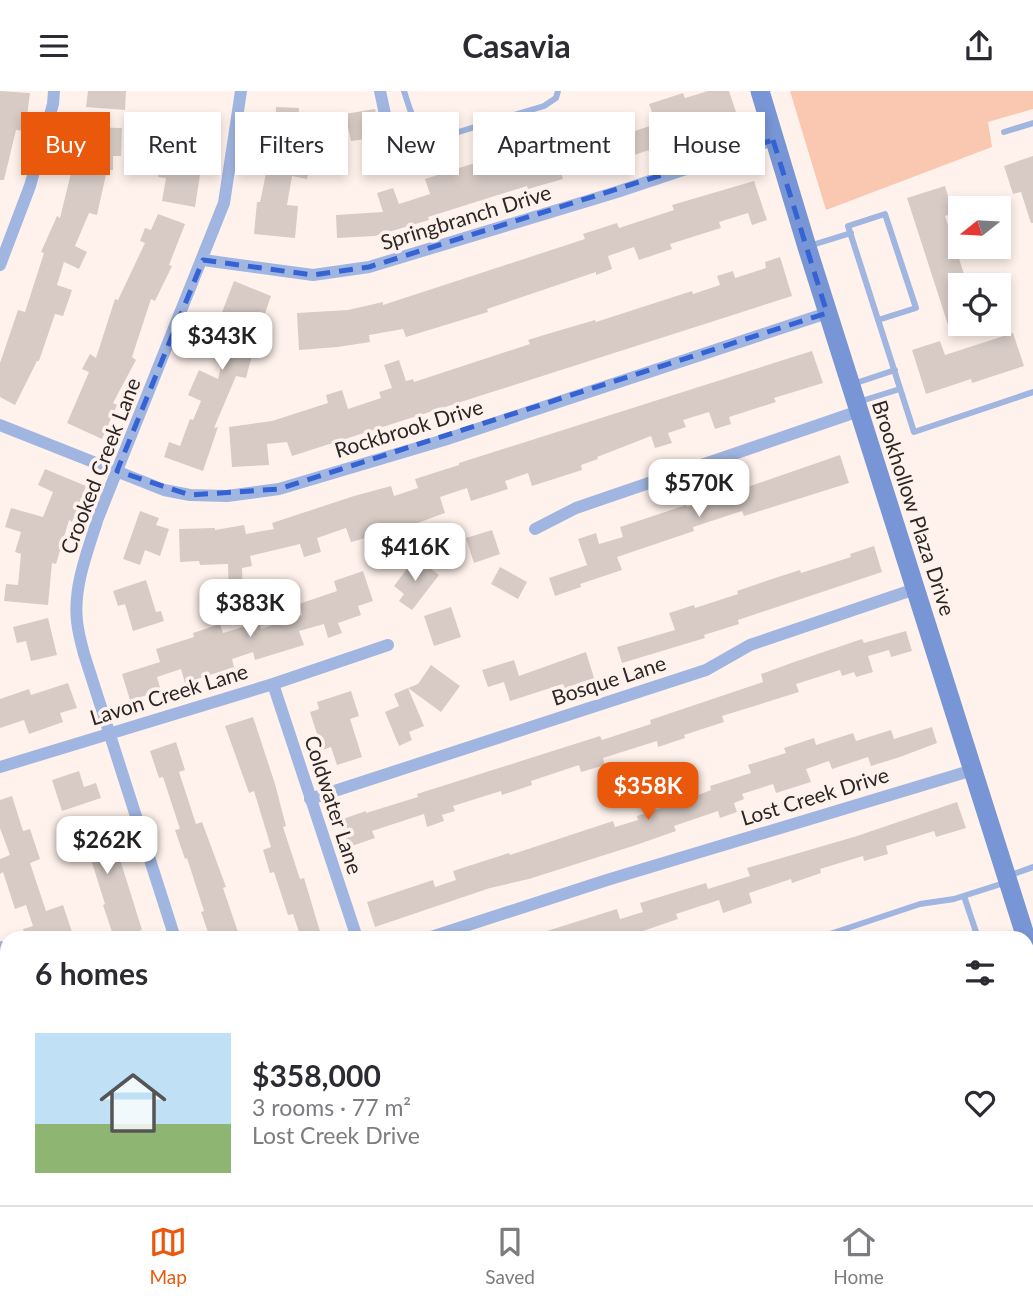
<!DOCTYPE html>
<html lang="en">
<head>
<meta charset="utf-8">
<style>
  :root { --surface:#fff; --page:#f7f7f7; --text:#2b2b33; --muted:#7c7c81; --line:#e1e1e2; --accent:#ea580c }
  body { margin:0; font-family:Lato,sans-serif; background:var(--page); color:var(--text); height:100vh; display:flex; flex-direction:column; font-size:26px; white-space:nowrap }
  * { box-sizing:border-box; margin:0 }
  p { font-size:23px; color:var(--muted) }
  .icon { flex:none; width:38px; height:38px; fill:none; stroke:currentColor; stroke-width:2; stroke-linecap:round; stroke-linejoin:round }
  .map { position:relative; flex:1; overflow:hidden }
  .drawer { position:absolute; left:0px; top:840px; width:1034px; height:275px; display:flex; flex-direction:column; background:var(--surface); border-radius:21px 21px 0 0; box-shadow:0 4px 10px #0003 }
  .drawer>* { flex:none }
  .guide { position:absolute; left:21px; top:21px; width:992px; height:63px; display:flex; gap:14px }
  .needle { width:46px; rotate:252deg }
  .buttons { position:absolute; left:948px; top:105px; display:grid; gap:14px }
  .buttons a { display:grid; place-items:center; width:63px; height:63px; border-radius:0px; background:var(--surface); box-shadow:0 4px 10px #0003; font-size:35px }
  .price { position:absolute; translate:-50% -60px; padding:0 16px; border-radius:14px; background:#fff; color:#222; font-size:23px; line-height:46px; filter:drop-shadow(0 2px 4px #0008) }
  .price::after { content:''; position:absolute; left:50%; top:42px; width:21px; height:16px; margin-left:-10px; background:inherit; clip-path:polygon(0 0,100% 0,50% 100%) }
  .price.on { background:var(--accent); color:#fff }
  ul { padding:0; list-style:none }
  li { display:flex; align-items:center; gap:21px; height:175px; padding:0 35px }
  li+li { border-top:2px solid var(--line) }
  li span { display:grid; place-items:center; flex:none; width:196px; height:140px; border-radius:0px; color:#555 }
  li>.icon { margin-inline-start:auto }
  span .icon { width:84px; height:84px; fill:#fffc; stroke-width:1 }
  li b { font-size:30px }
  h2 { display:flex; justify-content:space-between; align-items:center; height:84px; padding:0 35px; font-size:30px }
  .chip { padding:0 24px; border-radius:0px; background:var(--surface); box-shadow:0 4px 10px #0003; font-size:24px; line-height:63px }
  .chip.on { background:var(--accent); color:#fff }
  header { display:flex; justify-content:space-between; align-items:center; height:91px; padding:0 35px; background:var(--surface); font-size:32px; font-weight:700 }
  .tabs { display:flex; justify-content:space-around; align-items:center; height:98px; border-top:2px solid var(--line); background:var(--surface); font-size:19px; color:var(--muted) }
  .tabs a { display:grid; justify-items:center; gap:4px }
  .tabs .on { color:var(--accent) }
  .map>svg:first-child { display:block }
  .built { fill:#f9e4db }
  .green { fill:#fac7b1 }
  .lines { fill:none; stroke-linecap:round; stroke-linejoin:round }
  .stream { stroke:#dc9a7d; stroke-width:4.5 }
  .building { fill:#d8cbc6 }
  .lane { stroke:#a0b6e1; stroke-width:6 }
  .street { stroke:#a0b6e1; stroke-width:12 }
  .secondary { stroke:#7895d5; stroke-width:19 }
  .marked { fill:none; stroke:#3663d3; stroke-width:5; stroke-dasharray:14 9; stroke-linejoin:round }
  .labels { text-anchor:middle; stroke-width:7; stroke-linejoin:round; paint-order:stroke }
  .street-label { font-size:21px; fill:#2b2725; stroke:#fff2ec }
</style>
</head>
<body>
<header><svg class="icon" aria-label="menu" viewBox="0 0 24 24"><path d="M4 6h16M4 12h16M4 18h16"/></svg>Casavia<svg class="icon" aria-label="share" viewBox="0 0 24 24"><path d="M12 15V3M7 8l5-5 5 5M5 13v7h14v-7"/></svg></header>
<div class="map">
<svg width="1033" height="1114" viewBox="0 0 1033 1114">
  <rect width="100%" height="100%" fill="#fff2ec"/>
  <path class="built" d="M7,1082V1108H235L234,1114H0V1084Z"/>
  <path class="green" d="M790,0H1033V18L988,31L992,56L826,119Z"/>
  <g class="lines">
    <path class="stream" d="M0,1076L7,1092"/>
  </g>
  <path class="building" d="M0,0L30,2L25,40L16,39L4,89H0Z
    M88,0H126L125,19L86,16Z
    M708,0H729L737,24L695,37L697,43L607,73L608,75L590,81L585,65L558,73L563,88L528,98L527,95L482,109L428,126L429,129L375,145L337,147L336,124L383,121L377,102L393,97L399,113L430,103L425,88L506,62L508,66L530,60L532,64L562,55L559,46L595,34L601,51L656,33L649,13L683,2L685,7Z
    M276,16L299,17L298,41L316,42L315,55H314L307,88L292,85L287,114L298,115L295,147L254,143L257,111H260L270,64L275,65Z
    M375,18L383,55L368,58L366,48L351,50L345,23Z
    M84,36L122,37L121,65H113V79H107L97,124L89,122L75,155L87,161L79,178L64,171L57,194L72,199L63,225L55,223L39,270H37L15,314L0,306V272L18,219L25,221L44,162L41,161L57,125L60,127L72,78L84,81Z
    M1033,65V132H1031L1021,101L1013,103L1004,75Z
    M161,71L201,77L195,116L162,110L166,87L158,86Z
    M754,90L767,129L752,134L748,122L719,131L721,137L670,153L672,158L639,169L634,156L608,165L612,178L596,184V181L487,218L488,221L406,246L403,238L369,244L370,251L338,256L299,259L297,222L348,219L383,211V214L585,148L583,143L617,132L619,137L674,119L672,114Z
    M945,95L953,122L945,125L965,186L961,187V236L950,240L907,107Z
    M158,123L185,133L169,174L172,175L155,210L151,208L132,266L136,269L113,312L117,314L102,348L67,332L89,281L82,278L90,263L96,267L115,208L118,209L145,152L140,150L145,137L151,139Z
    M780,166L792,205L292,365L287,351L267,353L269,374L232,376L229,336L272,330L328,312L326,304L342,299L348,318L381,307L379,301L392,297L384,274L399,269L406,290L413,288L414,291L530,253L528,249L544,244L595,229L596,231L692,200L693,203L720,194L717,185L733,180L735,187L766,177L765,171Z
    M234,190L271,205L264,225L267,226L261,243L258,242L246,287L236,285L214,337L218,336L203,380L164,366L169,351L180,355L190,328L193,329L201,310L188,304L199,279L218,288L225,259L208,255L213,236L216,237Z
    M1013,242L1024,275L972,292L971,288L926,303L912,259L940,250L945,264Z
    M812,260L823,292L774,307L776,311L729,326L731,333L715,338L709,321L683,329L686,336L668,342L672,352L655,357L651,345L597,366L598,368L581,374L582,379L532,395L528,382L505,390L508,398L471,410L467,397L440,406L445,422L409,435L351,451L346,437L317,447L321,461L304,466L300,453L250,465L252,475L242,477L243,503H229L228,473L200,474L199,470L180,471L179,438L215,437V439L244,434L246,443L274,438L272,432L354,405L391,395L394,405L418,397L415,388L459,374V372Z
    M840,364L849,392L744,425L742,420L693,436L694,440L617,466L622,479L580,493L581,496L555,505L549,487L587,474L578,448L596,442L599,453L623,446L620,436L686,414L687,416L736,400Z
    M45,378L86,395L72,431L69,429L56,473L52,472L48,514L4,510L6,493L18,494L21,463L15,461L21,441L5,436L11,417L43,426L53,401L38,394Z
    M140,420L159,427L156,434L169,438L160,465L145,459L140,474L123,468Z
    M492,439L500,463L474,472L466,447Z
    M874,455L882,481L738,529L739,533L704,544L705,547L622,572L617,556L675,539L669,522L694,514L695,517L738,503L737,500L772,488L800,479L801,482L851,466L850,463Z
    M416,466L439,484L412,519L399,510L404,503L394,495Z
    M500,476L527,491L518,508L491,493Z
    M363,480L373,510L358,515L361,524L338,532L342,542L328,547L324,533L299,540L304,554L255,569L253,561L232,568L234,576L185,592L181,578L157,586L161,600L130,609L122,583L160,571L156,558L194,546L193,542L220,533L223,542L259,531L261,538L302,524L299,513L337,500L334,490Z
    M146,489L156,521L161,520L164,530L133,540L125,513L118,515L113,500Z
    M451,516L461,546L434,555L424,525Z
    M48,527L57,564L31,570L26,550L17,552L13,536Z
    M906,540L912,560L891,566L889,559L868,565L873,581L856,586L854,581L842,585L840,579L796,593L799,601L722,625L724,631L684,644L685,647L658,656L657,650L603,667L605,674L581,681L579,674L531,690L532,694L502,704L501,700L453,715L455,720L442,724L444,730L427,736L424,723L372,740L375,747L349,756L340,729L366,720V722L418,706L417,703L600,645L602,649L651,633L650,629L763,591L761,583L797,570L862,548L864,552Z
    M586,561L594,587L565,597L563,593L510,610L504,591L488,596L482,579L514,569L519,585Z
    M431,574L460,595L441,621L408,597L418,593Z
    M68,592L77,617L60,622L63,631L29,643L24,629L0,637V608L29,598L31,604Z
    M408,597L424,635L409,641L412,649L399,655L385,621L399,615L394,603Z
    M351,600L359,625L350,628L362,666L337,674L331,656L322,659L310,621L319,618L317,611Z
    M253,626L275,693L286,735L283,736L300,788L304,787L322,847H301L293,823L288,824L274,781L270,782L263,759L271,756L254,700L249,702L225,635Z
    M932,636L937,652L900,666L871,675L868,666L832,678L829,670L806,678L811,691L776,702L773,693L742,703L744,708L734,712L737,721L720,727L718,720L674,735L676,740L636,754L529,788L490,797L375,836L367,811L433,789L435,796L456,789L453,780L509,762L510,764L613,730L615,736L638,729L637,725L680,711L711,699L710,695L751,682L748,674L786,662L784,657L814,647L816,654L853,642L856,650L891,639L894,648Z
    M176,651L185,679L179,681L196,733L202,731L226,796L223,797L238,841L220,847H210L201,821L204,820L187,767L185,768L175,739L180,738L163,686L159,687L150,660Z
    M79,680L84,696L96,692L101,707L62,720L52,689Z
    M12,705L23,740L30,738L40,768L30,772L46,820L63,814L72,841L54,847H26L23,838L33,835L26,814L15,818L3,781L0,783V768L10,764L0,737V709Z
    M957,711L966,737L936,746L934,740L886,755L888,763L864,770L863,765L820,778L821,782L792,792L791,788L749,802L752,812L723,822L719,809L676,823L678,828L643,840L645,847H535L534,844L617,818L620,828L643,821L640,812L706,792L708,798L750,785L747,777L857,745Z
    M98,730L100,739L110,736L142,839L116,847H114L103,814L105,813L89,762L72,767L64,741Z"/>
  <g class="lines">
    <path class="lane" d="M404,0C412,24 414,43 442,46L544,15L556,7L558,0
      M1004,41L1033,32
      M809,155L851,142
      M878,229L916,217L885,123L848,135C870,203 892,272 914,341L1033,301
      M853,293L895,279
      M858,311L900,298
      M1008,785L1033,776
      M964,805L978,847
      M818,847L920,813L954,808L1004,792"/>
    <path class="street" d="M380,0L394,65
      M203,169L313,184L369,176L617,101L773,49
      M0,174L30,95L53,13L54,0
      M0,334L164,399L190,404L227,405L279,398L444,349L827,222
      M535,438L576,417L859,320
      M273,593L357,847
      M0,676L273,593L388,554
      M310,708L706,579L750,554L915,498
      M175,847L84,563C81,552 78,541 77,530C73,496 88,459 98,427L224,112L241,0
      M428,847L607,789L973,679
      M0,856L7,874
      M447,1108L449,1114
      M795,1108L803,1114
      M259,1114L266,1108"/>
    <path class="secondary" d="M760,0L807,156L1026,847
      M1027,851L1033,869
      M1027,1018L1033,1016
      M890,1114L896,1108"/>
  </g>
  <path class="marked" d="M773,49L827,222L279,398L190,404L117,380L203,169L313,184L369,176Z"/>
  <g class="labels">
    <g class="street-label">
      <text transform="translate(466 127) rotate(-17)" y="7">Springbranch Drive</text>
      <text transform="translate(409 338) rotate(-17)" y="7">Rockbrook Drive</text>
      <text transform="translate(101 375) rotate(-69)" y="7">Crooked Creek Lane</text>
      <text transform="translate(913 417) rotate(72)" y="7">Brookhollow Plaza Drive</text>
      <text transform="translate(609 590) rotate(-18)" y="7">Bosque Lane</text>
      <text transform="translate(169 604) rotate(-17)" y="7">Lavon Creek Lane</text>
      <text transform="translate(815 706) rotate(-17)" y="7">Lost Creek Drive</text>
      <text transform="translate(333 714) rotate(72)" y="7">Coldwater Lane</text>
    </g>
  </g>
</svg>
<div class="buttons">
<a><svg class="needle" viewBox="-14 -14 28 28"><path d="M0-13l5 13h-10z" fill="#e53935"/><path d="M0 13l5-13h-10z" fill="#7c7c81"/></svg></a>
<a><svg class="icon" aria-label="locate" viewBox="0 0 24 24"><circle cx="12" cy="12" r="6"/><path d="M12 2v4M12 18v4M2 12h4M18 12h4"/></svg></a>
</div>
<b class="price" style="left:222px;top:281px">$343K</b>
<b class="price" style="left:699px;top:428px">$570K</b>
<b class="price" style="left:415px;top:492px">$416K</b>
<b class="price" style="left:250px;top:548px">$383K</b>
<b class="price on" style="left:648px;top:731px">$358K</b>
<b class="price" style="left:107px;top:785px">$262K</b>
<div class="guide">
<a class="chip on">Buy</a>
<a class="chip">Rent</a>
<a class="chip">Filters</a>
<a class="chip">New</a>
<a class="chip">Apartment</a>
<a class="chip">House</a>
</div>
<section class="drawer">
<h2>6 homes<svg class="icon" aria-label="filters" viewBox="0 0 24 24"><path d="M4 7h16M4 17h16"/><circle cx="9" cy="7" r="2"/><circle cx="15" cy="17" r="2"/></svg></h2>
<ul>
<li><span style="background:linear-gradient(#bfe0f5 65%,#8fb573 0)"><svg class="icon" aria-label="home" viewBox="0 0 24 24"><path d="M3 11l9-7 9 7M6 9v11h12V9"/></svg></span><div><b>$358,000</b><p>3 rooms · 77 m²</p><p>Lost Creek Drive</p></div><svg class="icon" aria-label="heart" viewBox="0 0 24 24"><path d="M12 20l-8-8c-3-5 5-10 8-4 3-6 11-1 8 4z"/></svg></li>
</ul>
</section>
</div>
<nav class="tabs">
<a class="on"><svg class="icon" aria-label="map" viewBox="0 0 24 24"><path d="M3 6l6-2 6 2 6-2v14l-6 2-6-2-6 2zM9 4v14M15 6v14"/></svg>Map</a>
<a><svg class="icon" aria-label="saved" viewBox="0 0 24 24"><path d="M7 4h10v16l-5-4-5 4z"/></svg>Saved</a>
<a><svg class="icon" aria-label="home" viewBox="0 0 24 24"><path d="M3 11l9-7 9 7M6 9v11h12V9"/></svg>Home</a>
</nav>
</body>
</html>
